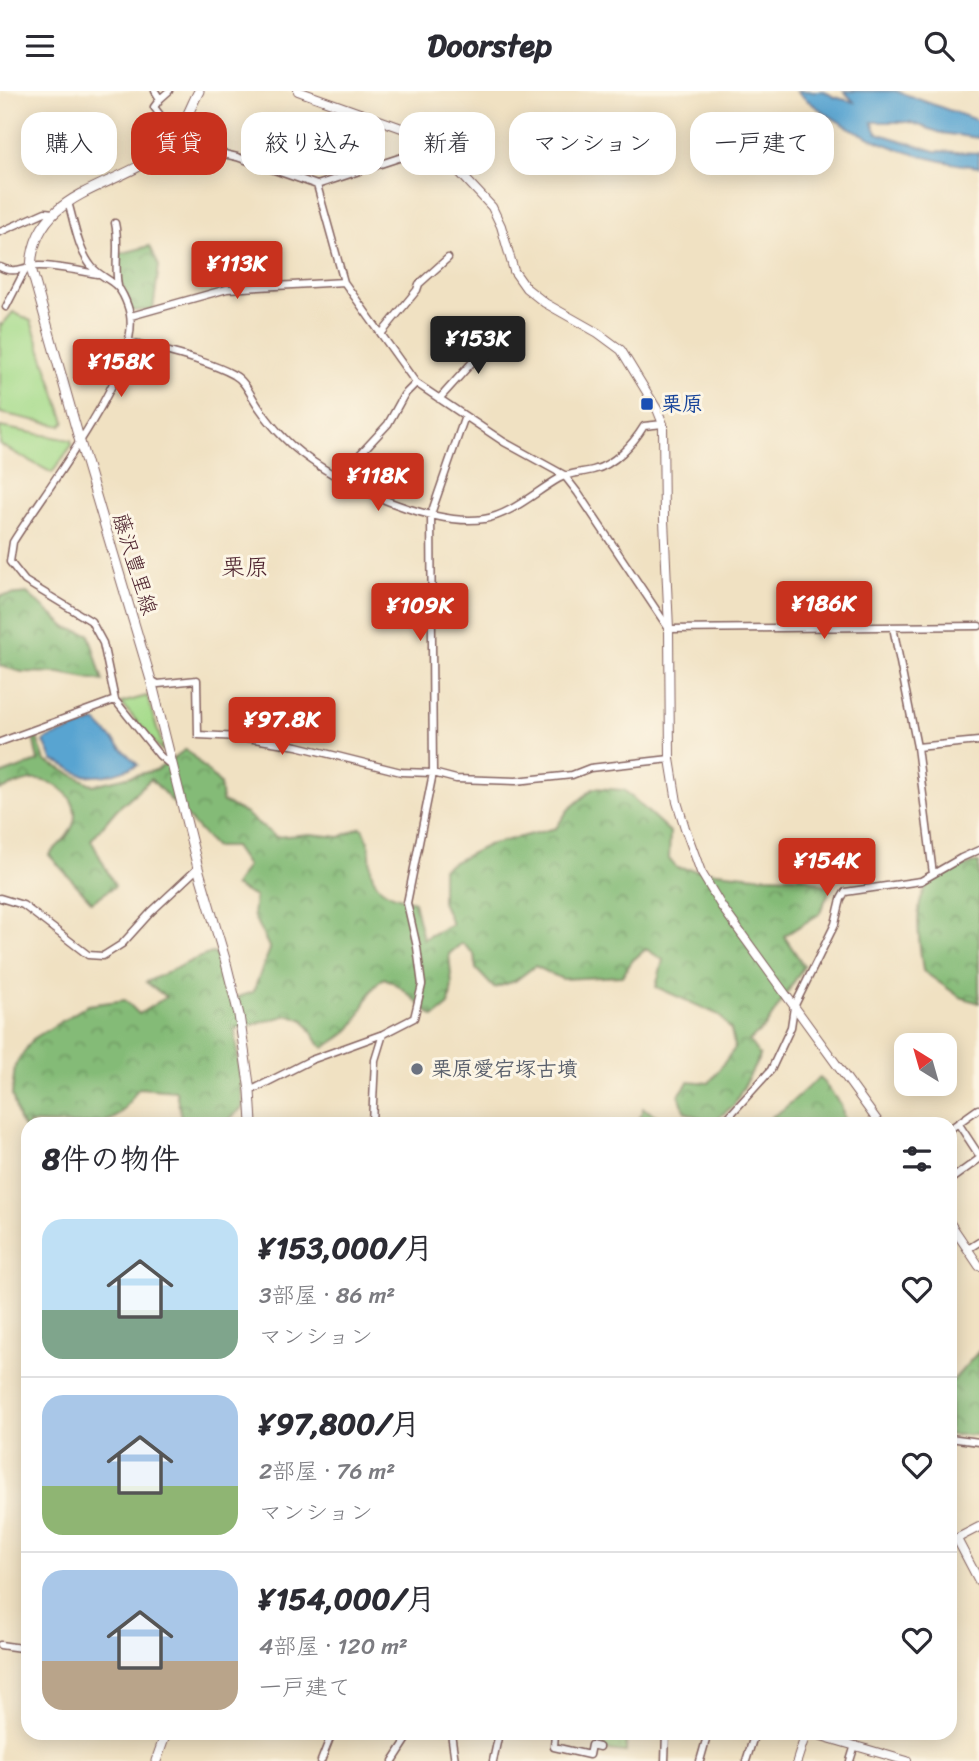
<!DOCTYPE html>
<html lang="ja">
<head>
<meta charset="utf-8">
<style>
  :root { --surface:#fff; --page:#f7f7f7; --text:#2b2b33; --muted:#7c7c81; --line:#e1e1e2; --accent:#c8321e }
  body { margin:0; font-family:Sriracha,"Klee One",sans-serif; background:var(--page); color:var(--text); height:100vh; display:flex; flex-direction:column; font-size:26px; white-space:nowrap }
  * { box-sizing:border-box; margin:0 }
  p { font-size:23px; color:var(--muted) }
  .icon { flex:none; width:38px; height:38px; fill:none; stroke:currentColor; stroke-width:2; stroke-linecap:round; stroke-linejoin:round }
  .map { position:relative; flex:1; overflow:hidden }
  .sheet { position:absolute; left:21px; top:1026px; width:936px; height:623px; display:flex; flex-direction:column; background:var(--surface); border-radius:21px; box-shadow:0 4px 18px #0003 }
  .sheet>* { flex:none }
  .hud { position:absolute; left:21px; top:21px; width:938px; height:63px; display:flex; gap:14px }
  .needle { width:46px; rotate:323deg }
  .fabs { position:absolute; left:894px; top:942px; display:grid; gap:14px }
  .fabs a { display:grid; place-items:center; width:63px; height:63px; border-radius:14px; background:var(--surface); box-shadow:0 4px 18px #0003; font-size:35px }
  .price { position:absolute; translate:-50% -60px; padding:0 16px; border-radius:7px; background:var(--accent); color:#fff; font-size:23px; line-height:46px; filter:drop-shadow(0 2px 4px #0008) }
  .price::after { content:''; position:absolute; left:50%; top:42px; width:21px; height:16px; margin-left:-10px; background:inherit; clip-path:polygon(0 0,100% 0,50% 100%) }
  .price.on { background:#222; color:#fff }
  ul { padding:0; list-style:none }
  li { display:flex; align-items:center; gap:21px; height:175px; padding:0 21px }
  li+li { border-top:2px solid var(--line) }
  li span { display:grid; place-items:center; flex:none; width:196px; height:140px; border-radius:21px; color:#555 }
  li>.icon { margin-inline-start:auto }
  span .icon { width:84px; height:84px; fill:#fffc; stroke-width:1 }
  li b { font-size:30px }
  h2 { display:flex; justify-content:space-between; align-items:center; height:84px; padding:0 21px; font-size:30px }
  .chip { padding:0 24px; border-radius:21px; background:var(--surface); box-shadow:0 4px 18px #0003; font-size:24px; line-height:63px }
  .chip.on { background:var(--accent); color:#fff }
  header { display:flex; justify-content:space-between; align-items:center; height:91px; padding:0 21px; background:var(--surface); font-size:32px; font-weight:700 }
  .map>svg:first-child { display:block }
  .green { fill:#a5db8b; stroke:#787d5b; stroke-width:2 }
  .forest { fill:url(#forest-crowns); stroke:#676d51; stroke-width:2 }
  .park { fill:url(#park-dots); stroke:#787d5b; stroke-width:2 }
  .water { fill:#59a4d1; stroke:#52627e; stroke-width:2 }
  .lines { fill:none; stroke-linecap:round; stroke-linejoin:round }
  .minor-casing { stroke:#846360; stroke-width:9 }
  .tertiary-casing { stroke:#846360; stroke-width:10 }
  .secondary-casing { stroke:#846360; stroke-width:11 }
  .minor { stroke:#fff; stroke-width:6 }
  .tertiary { stroke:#fff; stroke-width:8 }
  .secondary { stroke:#fff; stroke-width:9 }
  .transit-dot { fill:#1a4fb4; stroke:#fcf5e5; stroke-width:2.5 }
  .worship-dot { fill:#6b7280; stroke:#fcf5e5; stroke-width:2.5 }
  .labels { text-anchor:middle; stroke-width:6; stroke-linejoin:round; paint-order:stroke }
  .transit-label { font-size:21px; font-weight:bold; fill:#164399; stroke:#fcf5e5; text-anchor:start }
  .street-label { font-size:21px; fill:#4a1f2b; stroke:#fcf5e5 }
  .worship-label { font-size:21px; font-weight:bold; fill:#5b616d; stroke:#fcf5e5; text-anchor:start }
  .quarter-label { font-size:24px; fill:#4a1f2b; stroke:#fcf5e5 }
</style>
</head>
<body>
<header><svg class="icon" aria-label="menu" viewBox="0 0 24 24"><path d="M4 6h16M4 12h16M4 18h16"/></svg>Doorstep<svg class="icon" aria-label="search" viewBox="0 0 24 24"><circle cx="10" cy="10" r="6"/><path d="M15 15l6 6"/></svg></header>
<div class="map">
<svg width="979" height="1670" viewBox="0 0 979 1670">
  <defs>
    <pattern id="forest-crowns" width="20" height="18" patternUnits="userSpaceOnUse" patternTransform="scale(1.75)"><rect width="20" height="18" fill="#84bb77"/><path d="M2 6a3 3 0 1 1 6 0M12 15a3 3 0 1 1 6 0" fill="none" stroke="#6e9762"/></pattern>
    <pattern id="park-dots" width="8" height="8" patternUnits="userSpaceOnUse" patternTransform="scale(1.75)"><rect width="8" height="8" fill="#a5db8b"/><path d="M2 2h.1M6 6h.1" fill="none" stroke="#90bc78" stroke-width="1.8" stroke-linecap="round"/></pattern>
  </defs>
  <rect width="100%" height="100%" fill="#fcf5e5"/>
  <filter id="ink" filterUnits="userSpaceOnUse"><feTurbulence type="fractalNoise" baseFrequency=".0143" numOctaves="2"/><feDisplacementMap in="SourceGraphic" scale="14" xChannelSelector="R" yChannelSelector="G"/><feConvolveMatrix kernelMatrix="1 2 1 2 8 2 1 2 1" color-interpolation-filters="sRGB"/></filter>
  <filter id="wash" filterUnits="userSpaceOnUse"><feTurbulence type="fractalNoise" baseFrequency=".00686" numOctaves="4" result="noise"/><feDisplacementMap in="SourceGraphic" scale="28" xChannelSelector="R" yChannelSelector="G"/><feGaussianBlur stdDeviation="1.57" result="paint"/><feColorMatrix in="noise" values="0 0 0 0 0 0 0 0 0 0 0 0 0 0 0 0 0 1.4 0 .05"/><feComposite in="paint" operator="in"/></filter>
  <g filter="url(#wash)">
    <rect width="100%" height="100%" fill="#f0e1c2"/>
    <path class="green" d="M13,221L31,230L65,331L61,335L0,322V233L2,234Z
      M0,336L71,349L72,354L52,382L0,354Z
      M147,605L164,660L160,658L121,612Z"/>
    <path class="forest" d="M150,155L159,175L153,219L131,220L128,207L119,188V163Z
      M27,502L67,537L89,543L103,590L59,582L22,581L0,575V505Z
      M36,644L45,670L93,694L157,679L186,658L220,693L222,710L245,722L276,746L310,743L340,746L361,736C377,756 364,779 378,794C386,804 403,807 414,811L423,848L452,833L442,811V777L488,754L556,737L568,719L594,697L624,699L670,741L669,768L677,777L756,785L804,786L831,797L819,823L784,845L804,875L765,936L749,950L760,965L734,1014L712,1032L685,1021L679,1004L689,990L709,992L735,957L731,939L719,924L656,896L663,869L646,858L633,869L622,885L562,888L535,875L515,890L494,897L476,878L474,863L462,852L449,863L452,894L449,914L434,926C416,913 405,895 384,887C365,900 365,920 351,937C344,945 332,951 324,957L319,953L304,929L289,924L235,938L243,1016L225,1032H182L176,1000L139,997C131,1007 122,1025 110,1029C95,1036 47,1032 28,1032V1042L19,1029L12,1004L15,974L33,948L88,914L125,909L139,923L166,906L146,891C159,886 205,861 214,862L220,872L231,908L253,901L270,858L253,824L255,806L234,795L247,775L234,756H215L151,688L116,719L91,749L115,795L92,811L49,764C58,754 69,746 73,734C83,709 55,687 32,689C22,690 10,696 0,699V684L38,670L33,646Z
      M974,772H979V912L960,906L923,880C920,855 910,806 933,790C944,782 961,777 974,772Z
      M820,987L841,1014L845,1032H770L771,1026C790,1017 802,998 820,987Z
      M643,1017L670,1032H671H638Z
      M979,1260V1344H950V1293Z"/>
    <path class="park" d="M604,1642H626V1661L601,1658Z"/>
    <path class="water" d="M796,0H824L834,6L854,11L844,0H896L979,30V47L941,42L910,31H872L877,42L935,60L979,62V76C913,69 847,44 796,0Z
      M94,631L97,632L138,674C120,681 97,690 78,682C68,678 64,672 53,670L44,651L46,648Z"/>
  </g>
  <g filter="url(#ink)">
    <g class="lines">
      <g class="minor-casing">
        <path id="minor" d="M155,0L160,8L154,16L176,45
          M160,8L169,0
          M172,51L237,66L317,94L414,62L430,50
          M317,94L344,191L416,292L504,351L564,384L578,402L669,538L979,535
          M68,111C74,131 78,159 92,176C101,187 117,190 123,204C126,210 129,218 130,224C140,280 43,402 13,451L10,471L25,490L91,530L103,552L115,609L159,664L173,676
          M115,132C120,153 114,174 118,195
          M0,141L45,121L53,122
          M0,176C15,184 25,175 39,175C58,175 79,180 97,183
          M6,216L25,179
          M131,225L227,198L344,191
          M381,243L417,199L419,193L448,167
          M128,250C159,259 207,269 234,284C246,290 252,308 260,318C267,328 275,338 283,346C322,387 428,437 484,428C510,424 534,402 558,388C568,382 581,382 593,379C614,374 633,353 644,335L663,333
          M439,308L496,245
          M338,387L388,333L404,304L416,292
          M893,536L917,656L933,783
          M151,589L158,593L197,589L198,644L241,646L297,655L401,681L433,682L456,688L516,690L572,684L590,677L670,668
          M0,651L115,609
          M917,656L979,650
          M0,807L23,814L88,864L103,865L122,853L151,821L198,777
          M250,1000L311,969L383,943L414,927L422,894L417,856L407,812L433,682L431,423L465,325
          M372,1032L375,969L383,943
          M723,1032L771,979L791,936L794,916L835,833L841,808L845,801L921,790L961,767L979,759
          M958,1032L979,1064
          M950,1038L978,1018
          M950,1089L979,1068
          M968,1158L979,1151
          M950,1347L979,1351
          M0,1554L28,1558
          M451,1642L455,1670
          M555,1642L554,1656L589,1664L591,1654L599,1656
          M321,1670L332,1642
          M393,1670L411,1642
          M493,1670L499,1642
          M665,1670L666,1642
          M700,1670L708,1642
          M746,1670L755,1642
          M850,1670L855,1654"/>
      </g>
      <g class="tertiary-casing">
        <path id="tertiary" d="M298,0L410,40L436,56L492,116L501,135L514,180L526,197L545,212L598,242L621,259L657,318L663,333L664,429L669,538L670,668L677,711L685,737L701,781L722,816L879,1032
          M950,1132L979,1175
          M957,1448L979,1490
          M950,1451L979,1436
          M811,1642L907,1670
          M797,1670L806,1642"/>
      </g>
      <g class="secondary-casing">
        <path id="secondary" d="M199,0C190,16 183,39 170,53C124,99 34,95 31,177L80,351L151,589L198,777L225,868L239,924L250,1000L252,1032
          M156,1670L166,1642"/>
      </g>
      <use href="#minor" class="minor"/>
      <use href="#tertiary" class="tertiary"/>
      <use href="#secondary" class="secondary"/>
    </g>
  </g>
  <rect class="transit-dot" x="640" y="306" width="14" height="14" rx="3.5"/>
  <circle class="worship-dot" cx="417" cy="978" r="7"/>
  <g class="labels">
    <g class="transit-label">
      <text x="661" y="320">栗原</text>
    </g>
    <g class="street-label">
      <text transform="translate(135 473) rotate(73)" y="7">藤沢豊里線</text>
    </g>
    <g class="worship-label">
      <text x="431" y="985">栗原愛宕塚古墳</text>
    </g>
    <g class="quarter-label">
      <text x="245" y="484">栗原</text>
    </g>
  </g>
</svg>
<div class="fabs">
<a><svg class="needle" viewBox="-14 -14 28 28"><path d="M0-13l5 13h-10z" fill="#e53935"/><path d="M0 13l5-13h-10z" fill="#7c7c81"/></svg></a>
</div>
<b class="price" style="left:237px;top:210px">¥113K</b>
<b class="price on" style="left:478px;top:285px">¥153K</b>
<b class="price" style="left:121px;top:308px">¥158K</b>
<b class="price" style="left:378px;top:422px">¥118K</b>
<b class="price" style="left:824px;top:550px">¥186K</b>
<b class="price" style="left:420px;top:552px">¥109K</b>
<b class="price" style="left:282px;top:666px">¥97.8K</b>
<b class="price" style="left:827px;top:807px">¥154K</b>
<div class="hud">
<a class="chip">購入</a>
<a class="chip on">賃貸</a>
<a class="chip">絞り込み</a>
<a class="chip">新着</a>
<a class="chip">マンション</a>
<a class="chip">一戸建て</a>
</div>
<section class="sheet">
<h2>8件の物件<svg class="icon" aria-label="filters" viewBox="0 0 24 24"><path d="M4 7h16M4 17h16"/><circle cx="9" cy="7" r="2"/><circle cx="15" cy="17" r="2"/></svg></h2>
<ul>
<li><span style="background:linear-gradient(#bfe0f5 65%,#7fa58c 0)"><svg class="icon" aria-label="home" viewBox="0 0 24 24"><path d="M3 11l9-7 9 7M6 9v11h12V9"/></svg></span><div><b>¥153,000/月</b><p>3部屋 · 86 m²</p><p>マンション</p></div><svg class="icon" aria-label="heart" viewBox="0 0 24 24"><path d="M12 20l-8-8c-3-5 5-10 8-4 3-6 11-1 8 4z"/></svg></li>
<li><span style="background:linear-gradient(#a9c7e8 65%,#8fb573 0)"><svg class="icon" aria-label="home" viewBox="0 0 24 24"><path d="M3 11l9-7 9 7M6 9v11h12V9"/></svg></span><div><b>¥97,800/月</b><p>2部屋 · 76 m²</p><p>マンション</p></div><svg class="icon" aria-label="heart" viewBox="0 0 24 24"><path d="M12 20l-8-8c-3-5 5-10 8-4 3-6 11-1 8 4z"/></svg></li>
<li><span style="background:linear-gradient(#a9c7e8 65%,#b9a48a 0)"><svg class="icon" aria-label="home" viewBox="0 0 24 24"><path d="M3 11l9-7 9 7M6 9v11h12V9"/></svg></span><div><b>¥154,000/月</b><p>4部屋 · 120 m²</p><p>一戸建て</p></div><svg class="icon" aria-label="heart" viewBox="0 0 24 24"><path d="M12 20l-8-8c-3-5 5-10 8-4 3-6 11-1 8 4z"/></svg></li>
</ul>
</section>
</div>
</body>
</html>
